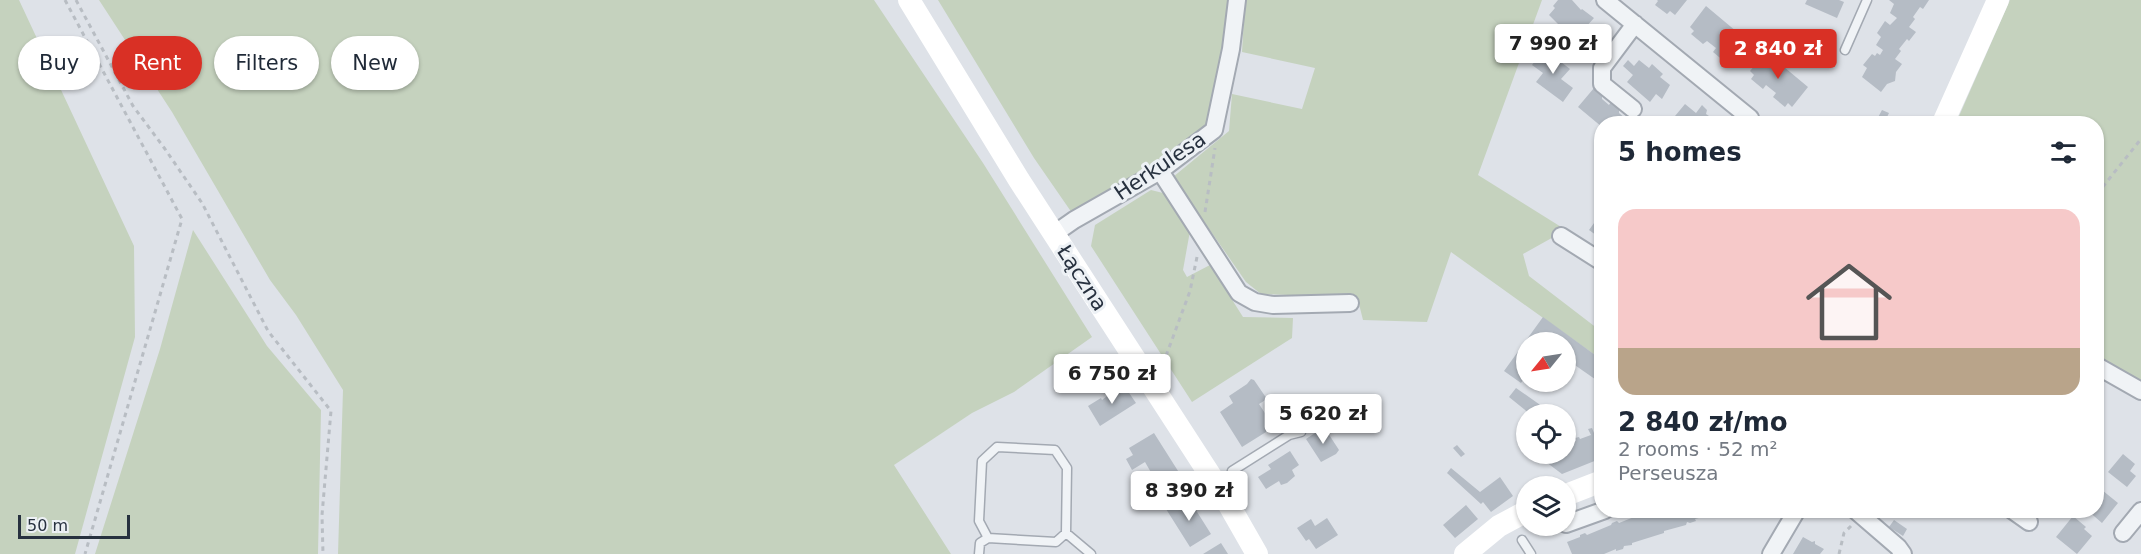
<!DOCTYPE html>
<html lang="en">
<head>
<meta charset="utf-8">
<style>
  :root { --surface:#fff; --page:#f6f6f7; --text:#1f2937; --muted:#747a83; --line:#e0e1e3; --accent:#d93025 }
  body { margin:0; font-family:"DejaVu Sans",sans-serif; background:var(--page); color:var(--text); height:100vh; display:flex; flex-direction:column; font-size:22px; white-space:nowrap }
  * { box-sizing:border-box; margin:0 }
  p { font-size:20px; color:var(--muted) }
  .icon { flex:none; width:33px; height:33px; fill:none; stroke:currentColor; stroke-width:2; stroke-linecap:round; stroke-linejoin:round }
  .map { position:relative; flex:1; overflow:hidden }
  .sheet { position:absolute; left:1594px; top:116px; width:510px; height:402px; display:flex; flex-direction:column; background:var(--surface); border-radius:24px; box-shadow:0 2px 4px #0004 }
  .sheet>* { flex:none }
  .hud { position:absolute; left:18px; top:36px; width:570px; height:54px; display:flex; gap:12px }
  .needle { width:39px; rotate:240deg }
  .fabs { position:absolute; left:1516px; top:332px; display:grid; gap:12px }
  .fabs a { display:grid; place-items:center; width:60px; height:60px; border-radius:50%; background:var(--surface); box-shadow:0 2px 4px #0004; font-size:30px }
  .scale { position:absolute; left:18px; bottom:15px; width:112px; box-sizing:border-box; padding-left:6px; border:3px solid #27313f; border-top:0; font-size:16px; line-height:21px; white-space:nowrap; color:#27313f; -webkit-text-stroke:4px #edf1f5; paint-order:stroke }
  .price { position:absolute; translate:-50% -51px; padding:0 14px; border-radius:6px; background:#fff; color:#222; font-size:20px; line-height:39px; filter:drop-shadow(0 2px 3px #0008) }
  .price::after { content:''; position:absolute; left:50%; top:36px; width:18px; height:14px; margin-left:-9px; background:inherit; clip-path:polygon(0 0,100% 0,50% 100%) }
  .price.active { background:var(--accent); color:#fff }
  ul { padding:0; list-style:none }
  li { display:grid; align-content:center; gap:12px; height:318px; padding:0 24px }
  li+li { border-top:2px solid var(--line) }
  li span { display:grid; place-items:center; height:186px; border-radius:18px; color:#555 }
  li>.icon { margin-inline-start:auto }
  span .icon { width:108px; height:108px; fill:#fffc; stroke-width:1 }
  li b { font-size:26px }
  h2 { display:flex; justify-content:space-between; align-items:center; height:72px; padding:0 24px; font-size:26px }
  .pill { padding:0 21px; border-radius:27px; background:var(--surface); box-shadow:0 2px 4px #0004; font-size:21px; line-height:54px }
  .pill.active { background:var(--accent); color:#fff }
  .map>svg:first-child { display:block }
  .green { fill:#c5d2be }
  .building { fill:#b5bcc5 }
  .lines { fill:none; stroke-linecap:round; stroke-linejoin:round }
  .lane-casing { stroke:#a3a9b2; stroke-width:11 }
  .street-casing { stroke:#a3a9b2; stroke-width:20 }
  .path { stroke:#b8bdc3; stroke-width:3; stroke-dasharray:4.5 4.5; stroke-linecap:butt }
  .lane { stroke:#f0f3f6; stroke-width:8 }
  .street { stroke:#f0f3f6; stroke-width:16 }
  .secondary { stroke:#fff; stroke-width:22 }
  .labels { text-anchor:middle; stroke-width:6; stroke-linejoin:round; paint-order:stroke }
  .street-label { font-size:21px; fill:#27313f; stroke:#edf1f5 }
</style>
</head>
<body>
<div class="map">
<svg width="2141" height="554" viewBox="0 0 2141 554">
  <rect width="100%" height="100%" fill="#dee2e8"/>
  <path class="green" d="M0,0H19L134,246L135,337L75,554H0Z
    M99,0H874L983,163L1092,337L1014,392L972,413L894,465L951,554H338L343,390L296,315L270,280L172,112Z
    M938,0H1230L1227,35L1209,126L1171,157L1072,213L1034,158Z
    M1245,0H1542L1478,175L1566,230L1523,254L1529,276L1602,332V360L1451,252L1427,322L1363,320L1358,300L1337,297L1261,294L1246,282L1173,177L1229,131L1232,94L1302,109L1315,68L1242,52Z
    M2010,0H2141V384L2097,357V123H1956Z
    M1151,190L1167,194L1190,231L1183,270L1187,277L1210,265L1243,317L1293,318L1292,338L1192,402L1091,246L1095,225Z
    M193,230L267,346L321,410L318,554H95L160,349Z"/>
  <path class="building" d="M1558,0H1572L1581,10L1582,9L1594,18L1577,37L1567,29L1565,31L1549,15L1555,8L1553,6Z
    M1657,0H1687L1675,15L1670,11L1667,14L1655,5L1658,1Z
    M1807,0H1839L1844,2L1837,18L1805,4Z
    M1889,0H1929L1923,9L1920,7L1913,17L1915,19L1909,27L1916,32L1909,41L1907,39L1899,49L1901,51L1895,59L1902,64L1896,72L1895,81L1887,84L1881,92L1862,77L1867,68L1863,65L1872,54L1875,56L1877,53L1880,55L1883,50L1876,45L1881,37L1877,33L1885,21L1890,25L1897,18L1890,13L1894,4Z
    M1706,6L1749,42L1733,62L1728,58L1725,62L1713,52L1716,48L1707,41L1703,44L1691,34L1694,31L1690,27Z
    M1544,49L1570,69L1561,79L1573,88L1563,102L1536,82L1543,73L1532,65Z
    M1766,52L1808,87L1792,107L1788,103L1785,107L1773,97L1776,93L1766,85L1763,89L1751,79L1754,75L1750,71Z
    M1628,60L1634,66L1639,60L1649,68L1652,64L1663,74L1660,77L1670,85L1662,99L1656,94L1650,102L1627,82L1633,75L1623,66Z
    M1594,88L1602,94V99L1609,105L1611,102L1619,108V113L1626,119L1628,116L1636,123H1602V127L1578,107Z
    M1685,104L1696,113L1702,105L1707,110L1706,114L1712,118L1716,117L1723,123H1684L1675,116Z
    M1882,110L1889,113L1884,123H1875Z
    M1602,212V235L1600,238L1589,230Z
    M1543,317L1602,360V384L1569,361L1566,366V342H1527V374L1521,383L1504,371Z
    M1251,379L1254,380L1267,399L1259,404L1274,427L1242,447L1220,412L1233,403L1229,396L1247,384Z
    M1123,384L1136,403L1100,426L1088,406L1101,398L1102,400Z
    M1516,388L1553,414H1530L1509,397Z
    M1324,427L1339,450L1336,454L1321,462L1306,439Z
    M1592,428L1594,433L1602,430V458L1562,474L1538,456L1547,453H1566V445L1576,441L1575,438L1579,437L1580,439L1591,435L1588,429Z
    M1154,433L1185,482L1164,495L1145,462L1132,470L1126,459L1133,455L1129,448Z
    M1457,445L1465,454L1461,457L1453,448Z
    M1290,451L1299,465L1292,470L1295,476L1287,483L1281,485L1279,481L1266,489L1258,477L1271,469L1268,465Z
    M2123,454L2135,464L2130,471L2136,476L2127,487L2108,472Z
    M1451,468L1480,492L1500,477L1513,496L1491,512L1483,502L1481,504L1447,473Z
    M2097,486L2118,503L2102,523L2087,510H2097Z
    M1187,496L1211,534L1190,547L1166,509Z
    M1466,505L1478,519L1455,538L1443,525Z
    M1645,510H1719L1718,513L1695,519L1696,521L1690,523L1687,522L1686,525L1664,531V533L1632,543V545L1624,546L1623,549L1616,551V549L1604,554H1572L1567,542L1580,537V535L1585,533L1587,535L1611,525L1612,523L1617,521L1619,523L1644,513Z
    M2073,516L2086,527L2084,529L2092,536L2077,554L2056,537Z
    M1327,518L1338,535L1316,549L1309,539L1306,541L1297,528L1311,519L1315,526Z
    M1894,520L1907,529L1903,536L1889,527Z
    M1803,537L1812,542L1815,541V544L1824,549L1820,554H1793Z
    M1221,543L1228,554H1203Z"/>
  <g class="lines">
    <g class="lane-casing">
      <path id="lane" d="M1845,50L1867,0
        M1232,471L1289,435L1301,432
        M988,538L1056,542L1066,533L1091,554
        M1522,540L1531,554
        M979,554L980,543L988,538L979,521L982,461L997,447L1055,450L1067,468L1066,533"/>
    </g>
    <g class="street-casing">
      <path id="street" d="M1605,0L1750,118V123
        M1633,109L1602,84V68L1635,24
        M1160,171L1239,293L1255,302L1273,305L1350,303
        M1054,234L1074,220L1160,171L1214,130L1231,49L1237,0
        M1561,236L1602,262
        M2097,366L2141,391
        M1855,510L1898,547L1903,554
        M2012,510L2029,522
        M1566,524L1605,510
        M2123,533L2141,511
        M1771,554L1797,510"/>
    </g>
    <path class="path" d="M65,0L182,219L85,554
      M76,0L133,106L165,149L202,203L268,331L331,411L322,515L323,554
      M2097,194L2141,139
      M1205,212L1215,148
      M1163,364L1190,291L1197,257
      M1839,554L1844,533L1851,526"/>
    <use href="#lane" class="lane"/>
    <use href="#street" class="street"/>
    <path class="secondary" d="M909,0L1019,180L1225,498L1257,554
      M1943,123L1998,0
      M1566,495L1602,481
      M1465,554L1499,526L1527,511"/>
  </g>
  <g class="labels">
    <g class="street-label">
      <text transform="translate(1160 166) rotate(-34)" y="7">Herkulesa</text>
      <text transform="translate(1082 278) rotate(57)" y="7">Łączna</text>
    </g>
  </g>
</svg>
<div class="fabs">
<a><svg class="needle" viewBox="-14 -14 28 28"><path d="M0-13l5 13h-10z" fill="#e53935"/><path d="M0 13l5-13h-10z" fill="#747a83"/></svg></a>
<a><svg class="icon" aria-label="locate" viewBox="0 0 24 24"><circle cx="12" cy="12" r="6"/><path d="M12 2v4M12 18v4M2 12h4M18 12h4"/></svg></a>
<a><svg class="icon" aria-label="layers" viewBox="0 0 24 24"><path d="M12 4l9 5-9 5-9-5zM3 14l9 5 9-5"/></svg></a>
</div>
<div class="scale">50 m</div>
<b class="price" style="left:1553px;top:75px">7 990 zł</b>
<b class="price active" style="left:1778px;top:80px">2 840 zł</b>
<b class="price" style="left:1112px;top:405px">6 750 zł</b>
<b class="price" style="left:1323px;top:445px">5 620 zł</b>
<b class="price" style="left:1189px;top:522px">8 390 zł</b>
<div class="hud">
<a class="pill">Buy</a>
<a class="pill active">Rent</a>
<a class="pill">Filters</a>
<a class="pill">New</a>
</div>
<section class="sheet">
<h2>5 homes<svg class="icon" aria-label="filters" viewBox="0 0 24 24"><path d="M4 7h16M4 17h16"/><circle cx="9" cy="7" r="2"/><circle cx="15" cy="17" r="2"/></svg></h2>
<ul>
<li><span style="background:linear-gradient(#f6c9c9 75%,#b9a48a 0)"><svg class="icon" aria-label="home" viewBox="0 0 24 24"><path d="M3 11l9-7 9 7M6 9v11h12V9"/></svg></span><div><b>2 840 zł/mo</b><p>2 rooms · 52 m²</p><p>Perseusza</p></div></li>
</ul>
</section>
</div>
</body>
</html>
